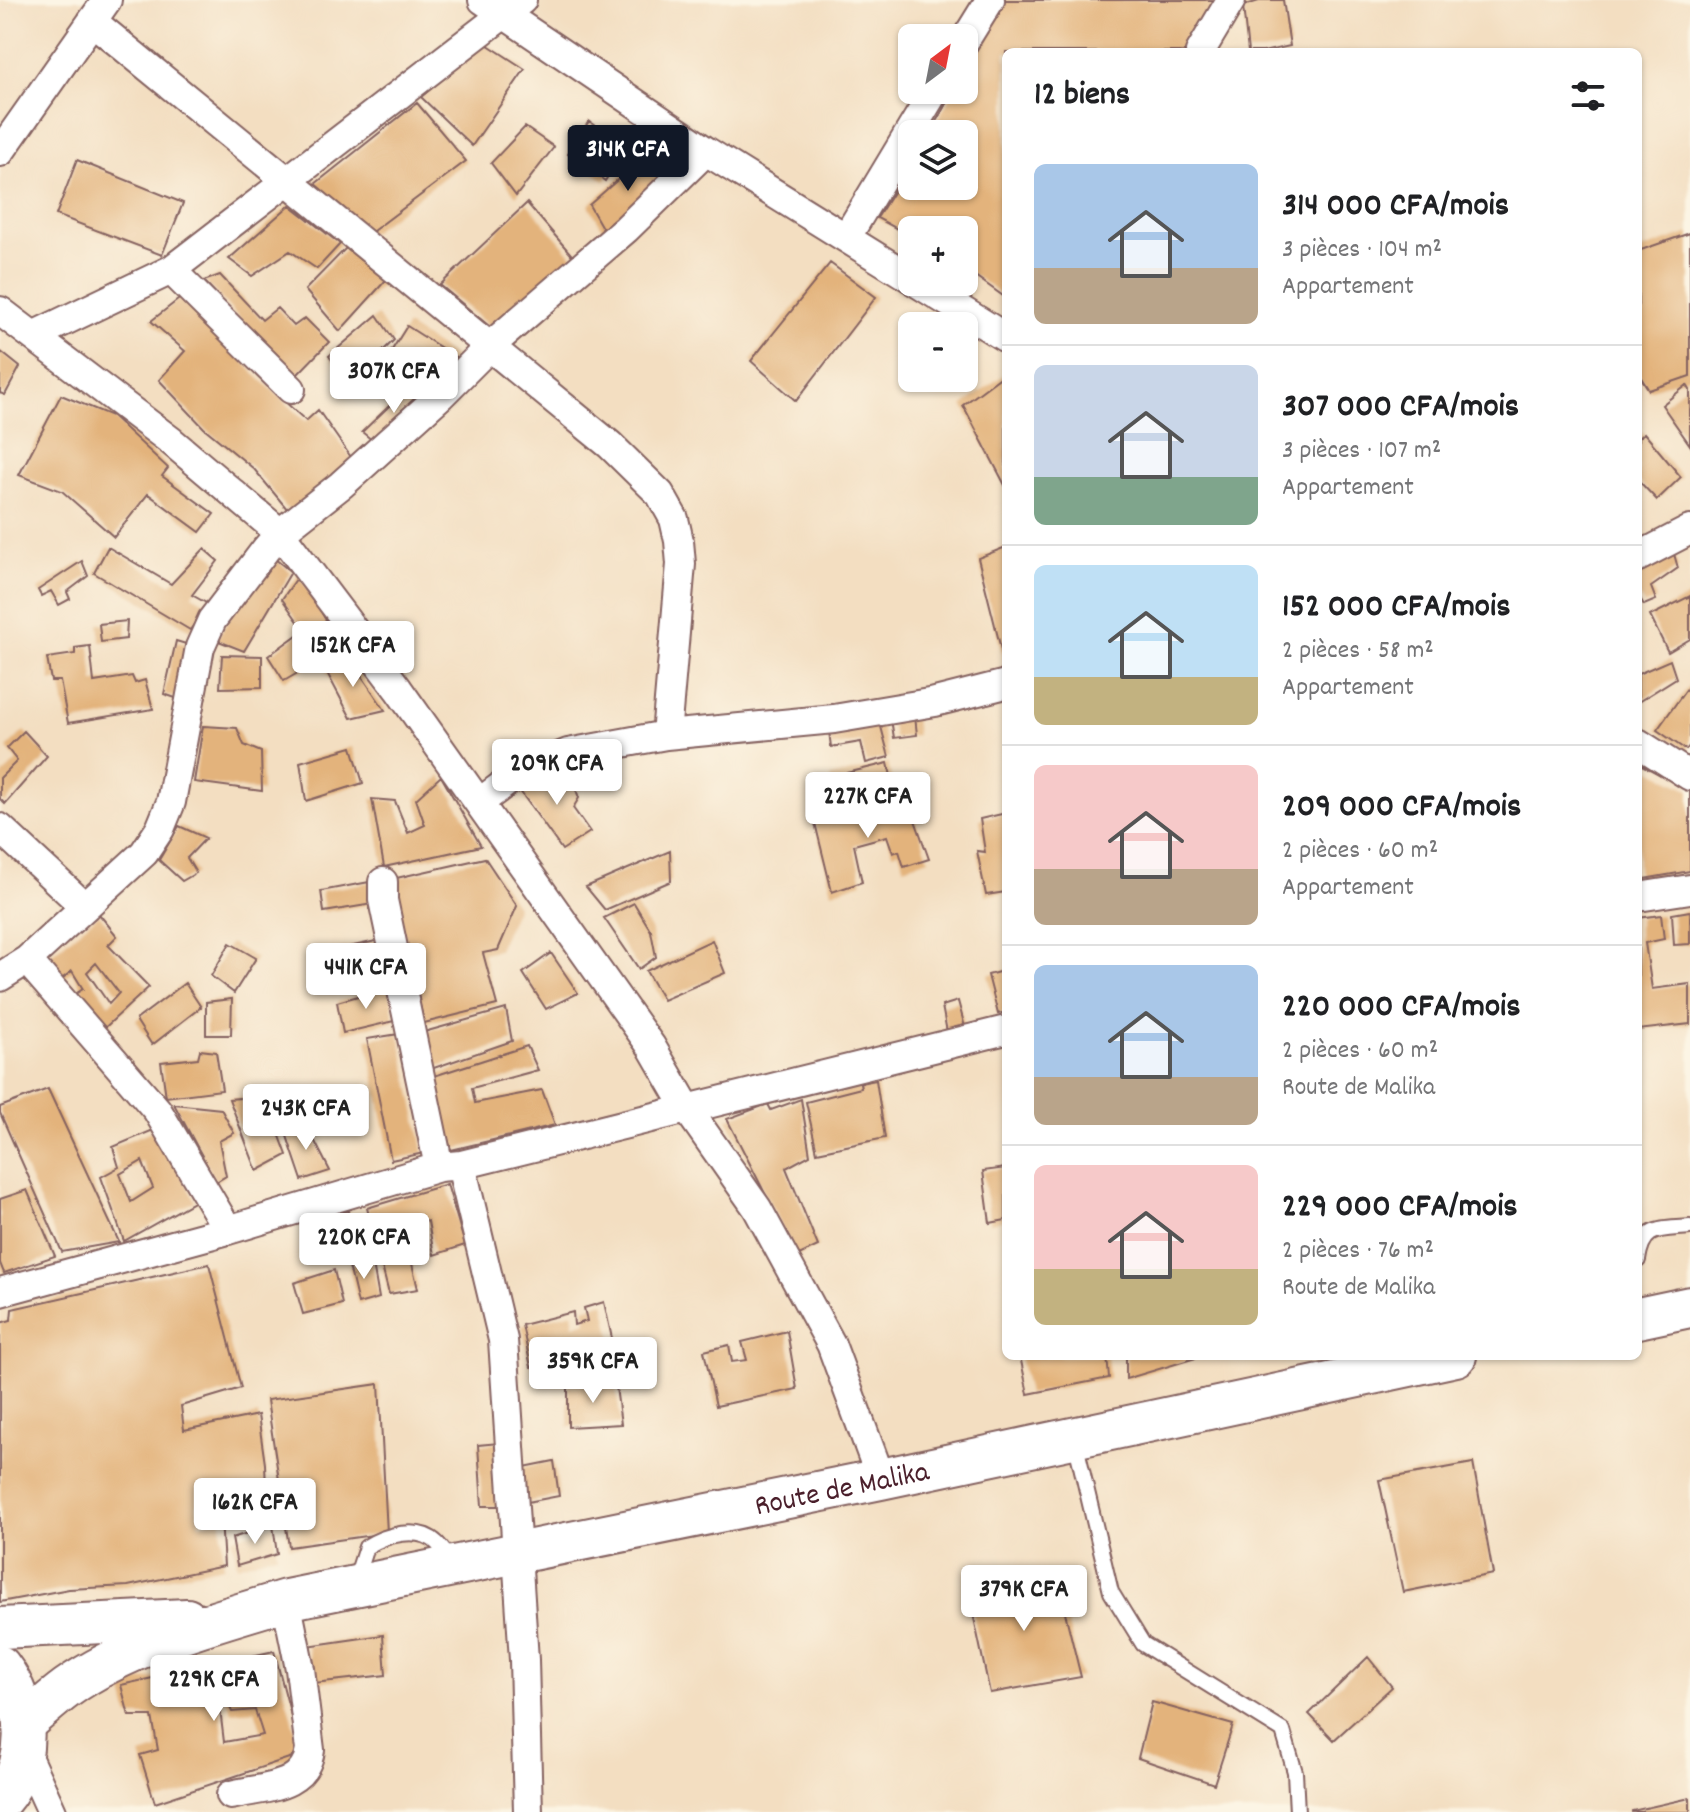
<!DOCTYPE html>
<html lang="fr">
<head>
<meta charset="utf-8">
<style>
  :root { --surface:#fff; --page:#f2f2f2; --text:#202124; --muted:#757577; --line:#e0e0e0; --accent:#111827 }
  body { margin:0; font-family:Dekko,sans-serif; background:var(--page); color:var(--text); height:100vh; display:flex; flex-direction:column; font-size:30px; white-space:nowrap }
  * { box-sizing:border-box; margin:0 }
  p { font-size:26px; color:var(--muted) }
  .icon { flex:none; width:44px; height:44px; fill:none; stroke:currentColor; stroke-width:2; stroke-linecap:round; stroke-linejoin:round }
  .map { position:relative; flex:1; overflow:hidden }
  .details { position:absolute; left:1002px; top:48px; width:640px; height:1312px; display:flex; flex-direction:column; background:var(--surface); border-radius:12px; box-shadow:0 2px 6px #0004 }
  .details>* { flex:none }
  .needle { width:52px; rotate:32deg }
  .buttons { position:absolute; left:898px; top:24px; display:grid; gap:16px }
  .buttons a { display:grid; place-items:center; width:80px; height:80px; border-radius:12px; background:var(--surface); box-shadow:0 2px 6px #0004; font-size:40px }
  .price { position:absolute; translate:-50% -68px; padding:0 18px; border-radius:8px; background:#fff; color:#222; font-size:26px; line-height:52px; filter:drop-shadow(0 2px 4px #0008) }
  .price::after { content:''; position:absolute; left:50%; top:48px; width:24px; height:18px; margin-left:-12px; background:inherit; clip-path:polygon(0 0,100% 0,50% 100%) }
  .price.current { background:var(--accent); color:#fff }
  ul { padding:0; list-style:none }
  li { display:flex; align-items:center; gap:24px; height:200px; padding:0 32px }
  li+li { border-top:2px solid var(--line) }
  li span { display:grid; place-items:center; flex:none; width:224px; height:160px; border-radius:12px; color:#555 }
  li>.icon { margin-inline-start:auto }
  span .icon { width:96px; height:96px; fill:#fffc; stroke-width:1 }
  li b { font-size:34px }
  h2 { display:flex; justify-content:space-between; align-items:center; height:96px; padding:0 32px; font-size:34px }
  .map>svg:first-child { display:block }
  .building { fill:#e3b37b; fill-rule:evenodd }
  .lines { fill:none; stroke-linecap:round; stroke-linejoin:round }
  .lane-casing { stroke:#856260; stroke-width:18 }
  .street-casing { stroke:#856260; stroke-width:32 }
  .secondary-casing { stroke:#856260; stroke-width:44 }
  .lane { stroke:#fff; stroke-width:14 }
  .street { stroke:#fff; stroke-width:28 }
  .secondary { stroke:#fff; stroke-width:40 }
  .labels { text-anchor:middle; stroke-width:6; stroke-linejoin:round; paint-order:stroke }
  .street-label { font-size:30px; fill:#4a1f2b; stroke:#fcf5e5 }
</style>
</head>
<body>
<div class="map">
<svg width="1690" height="1812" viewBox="0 0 1690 1812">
  <rect width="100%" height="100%" fill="#fcf5e5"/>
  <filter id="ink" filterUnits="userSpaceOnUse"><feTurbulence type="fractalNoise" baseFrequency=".0125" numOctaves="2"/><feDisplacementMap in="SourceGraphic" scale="16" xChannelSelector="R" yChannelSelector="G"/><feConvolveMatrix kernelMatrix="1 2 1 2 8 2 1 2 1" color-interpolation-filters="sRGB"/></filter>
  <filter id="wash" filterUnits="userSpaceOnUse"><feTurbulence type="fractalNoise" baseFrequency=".006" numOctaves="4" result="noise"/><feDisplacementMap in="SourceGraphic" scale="32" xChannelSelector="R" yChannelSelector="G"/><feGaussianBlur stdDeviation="1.8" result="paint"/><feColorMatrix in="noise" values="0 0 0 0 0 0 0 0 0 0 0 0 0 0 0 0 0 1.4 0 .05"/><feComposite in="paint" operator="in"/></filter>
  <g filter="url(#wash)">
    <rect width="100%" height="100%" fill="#f3dec1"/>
    <g id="blocks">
      <path class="building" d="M1004,0H1224L1193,52H1006V298L964,268V230H912V237L877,218L912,162V186H964V134H929L954,90H964V71Z
        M1262,0H1283L1290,46L1263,52H1248L1243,6Z
        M485,43L525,69L472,146L421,97Z
        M417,103L466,161L369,234L315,184Z
        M589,121L626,147L605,181L568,154Z
        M525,127L554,147L516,196L491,163Z
        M648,153L672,170L608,238L589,205Z
        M77,160L183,203L162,255L56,215Z
        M527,203L576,260L495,331L440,285Z
        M290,205L340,244L317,269L290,251L252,276L229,259Z
        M1690,233V376L1649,390L1638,373V251Z
        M346,248L386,280L340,331L305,290Z
        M830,263L876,297L796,401L751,361Z
        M220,275L262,320L277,308L294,326L305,318L329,342L295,377L204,281Z
        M183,296L258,377L306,421L318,410L353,460L292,515L254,469L204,428L159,380L185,351L151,321Z
        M377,315L394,340L349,384L329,356Z
        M407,326L457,358L433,390L387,358Z
        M0,351L20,367L5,395L0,393Z
        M1006,373V487L963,405Z
        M1687,385L1690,390V445L1662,405Z
        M410,386L427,398L378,445L362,432Z
        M61,395L112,416L168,468L162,476L214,514L200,532L148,494L114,537L62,491L19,475Z
        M1644,433L1681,477L1657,500L1638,480V438Z
        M108,547L171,584L204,549L218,561L192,595L208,604L190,630L94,573Z
        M1006,547V665H1005L978,558Z
        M1672,547L1678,568L1651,587L1656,600L1644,605L1638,595V565Z
        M269,554L291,572L244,651L216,640Z
        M82,561L88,576L67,592L70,599L59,605L51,591L41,596L38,590Z
        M299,575L342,647L284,681L268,656L304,630L282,599Z
        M1690,596V639L1668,652L1650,616Z
        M127,621L126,639L101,642L99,624Z
        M176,641L196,647L184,701L164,694Z
        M90,646L94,682L132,676L135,683L145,680L153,709L68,723L60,681H51L47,658L75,654V648Z
        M222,655L262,656V687L220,688Z
        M348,656L385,710L351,718L325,669Z
        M1670,660L1676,678L1638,702V674Z
        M1690,684V745L1686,750L1657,730Z
        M915,716L917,735L894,738L891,719Z
        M879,719L889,757L866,763L861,742L831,747L829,731Z
        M203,726L237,728L244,745L261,752L262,791L194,782Z
        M24,731L47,756L5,804L0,799V778L17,761L7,748Z
        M352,747L363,783L306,801L300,762Z
        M888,763L896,798L839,811L830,777Z
        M1638,763L1690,790V871L1638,880Z
        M559,768L571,776L579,798L573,808L590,832L562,850L520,791Z
        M441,776L481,846L384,867L372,799L395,801L408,833L425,825L416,799Z
        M907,798L929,859L904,867L899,851L893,853L887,836L854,845L862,882L832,892L815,823Z
        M1006,813V892L986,895L977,851L985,852L980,819Z
        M179,826L206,838L187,858L196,873L182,881L159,860Z
        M670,851L671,881L605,910L586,887Z
        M485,858L517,906L498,950L483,953L497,1005L424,1023L392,879Z
        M380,880L379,903L324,912L321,891Z
        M634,903L651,931L656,957L639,969L604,918Z
        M1690,911V944L1674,945L1672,914Z
        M99,914L117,936L108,945L149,987L99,1033L69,998L83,989L72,971L59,981L44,960ZM96,963L119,993L109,1004L87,972Z
        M1661,915L1664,939L1645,943L1652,989L1690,984V1024L1638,1030V918Z
        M385,939L389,973L329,990L322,953Z
        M712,940L725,973L663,1000L646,971Z
        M230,943L256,958L234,993L211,976Z
        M551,953L578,993L546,1009L523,973Z
        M1006,970V1012L998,1014L988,975Z
        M185,983L201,1007L152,1045L136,1020Z
        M390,987L394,1021L343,1033L337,1002Z
        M232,999L231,1035H206V1002Z
        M958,1001L965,1027L947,1032L942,1006Z
        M506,1009L512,1041L431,1069L424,1032Z
        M399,1034L424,1153L391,1160L367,1039Z
        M527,1046L538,1070L472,1088L475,1103L542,1090L555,1125L451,1150L431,1077Z
        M200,1050L216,1052L222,1090L166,1097L161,1062L198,1058Z
        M876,1080L885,1138L817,1152L806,1102L861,1088L860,1083Z
        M48,1089L119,1242L62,1252L0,1113V1107Z
        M265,1096L287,1155L257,1171L229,1099Z
        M801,1099L810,1155L786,1168L818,1246L797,1256L727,1119L768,1104L771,1110Z
        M174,1104L221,1109L234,1133L219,1141L226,1176L216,1182Z
        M305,1122L330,1171L302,1180L285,1130Z
        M158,1128L195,1201L124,1241L101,1177L119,1167L113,1147ZM142,1161L153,1188L131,1202L120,1174Z
        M1006,1168V1220L990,1223L983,1171Z
        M447,1184L465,1245L434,1255L428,1221L404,1230L418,1289L389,1294L367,1208Z
        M27,1190L55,1256L4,1273L0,1263V1199Z
        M348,1211L351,1234L332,1240L325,1218Z
        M372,1259L379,1298L358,1304L349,1266Z
        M209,1264L241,1388L181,1406L184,1430L258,1415L265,1464L266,1490L197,1505L199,1524L221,1519L224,1566L128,1586L69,1589L0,1602V1323L11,1320L12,1309Z
        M334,1270L342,1304L303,1314L294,1283Z
        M604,1302L615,1352L531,1367L522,1325L573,1312L574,1325L587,1321L584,1308Z
        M787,1331L797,1389L716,1406L704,1351L729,1345L732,1362L747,1360L742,1342Z
        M1020,1356H1107L1109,1378L1028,1394Z
        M1126,1356H1199V1357L1126,1379Z
        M615,1380L621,1424L568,1427V1386Z
        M379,1384L387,1533L289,1547L267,1400Z
        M499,1443L503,1506H482L478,1445Z
        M554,1461L559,1496L517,1504L514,1469Z
        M1473,1463L1493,1574L1403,1592L1379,1480Z
        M273,1525L277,1554L237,1566L232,1538Z
        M1055,1572L1081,1677L990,1693L968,1590Z
        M383,1635L386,1675L314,1683L307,1646Z
        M274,1651L301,1754L155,1803L140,1755L158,1750L152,1716H129L121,1685ZM224,1695L232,1712L255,1710L263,1735L224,1742L219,1701Z
        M1368,1657L1392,1687L1334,1740L1309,1714Z
        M1152,1702L1233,1725L1214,1784L1138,1758Z
        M1690,1798V1812H1632V1811Z"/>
    </g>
  </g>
  <g filter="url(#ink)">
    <use href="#blocks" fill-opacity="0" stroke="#856260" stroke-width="2"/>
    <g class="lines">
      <g class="lane-casing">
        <path id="lane" d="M1638,1260C1643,1225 1660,1230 1690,1227
          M1075,1441L1111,1592L1143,1644L1283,1731L1295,1772L1297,1812
          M355,1581L366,1547C385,1535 419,1525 437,1543C443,1549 448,1557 453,1563"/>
      </g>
      <g class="street-casing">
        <path id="street" d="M483,0L706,151L912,279
          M92,21L610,445L660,494L674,519L679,541L681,564L666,735
          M964,42L990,0
          M1200,52L1231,0
          M0,152L107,0
          M846,238L935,90
          M171,270L291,389
          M916,282L1006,338
          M0,311L171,441L280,533L398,689L651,1046L688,1110L757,1208L831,1344L881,1479
          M33,336L171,270L522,0
          M1638,557L1690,530
          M1638,743L1690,776
          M480,802L519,773L568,753L666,735L834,719L935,702L1006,684
          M0,828L85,907
          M383,882V900L439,1167
          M1638,897L1690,889
          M27,960L157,1110L228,1230
          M0,977L27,960L144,853L160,829L171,802L200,647L212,620L266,549L280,533L341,485L441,395L490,346L626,229L706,151
          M461,1165L503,1340L524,1660L528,1812
          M0,1292L228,1230L439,1167L461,1165L1006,1030
          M23,1748L52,1812
          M231,1795C264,1787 305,1789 310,1750L300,1669L286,1600"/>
      </g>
      <g class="secondary-casing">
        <g id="secondary">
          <path d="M1638,1318L1690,1307"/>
          <path d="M0,1628L187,1619"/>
          <path d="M0,1666C30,1705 33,1763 0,1801"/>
          <path id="s1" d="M24,1724C38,1712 52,1699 67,1688C128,1644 214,1622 286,1600L881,1479L1456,1356"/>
        </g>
      </g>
      <use href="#lane" class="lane"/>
      <use href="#street" class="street"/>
      <use href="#secondary" class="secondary"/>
    </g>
  </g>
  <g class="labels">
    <g class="street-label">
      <text dy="10" stroke="none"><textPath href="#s1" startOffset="860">Route de Malika</textPath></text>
    </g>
  </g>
</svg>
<div class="buttons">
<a><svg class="needle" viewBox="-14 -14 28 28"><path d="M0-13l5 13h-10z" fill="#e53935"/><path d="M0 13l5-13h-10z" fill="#757577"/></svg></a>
<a><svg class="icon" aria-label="layers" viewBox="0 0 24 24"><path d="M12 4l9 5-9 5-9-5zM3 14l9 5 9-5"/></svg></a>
<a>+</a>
<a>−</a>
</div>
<b class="price current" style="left:628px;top:193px">314K CFA</b>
<b class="price" style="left:394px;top:415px">307K CFA</b>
<b class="price" style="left:353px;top:689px">152K CFA</b>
<b class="price" style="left:557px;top:807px">209K CFA</b>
<b class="price" style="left:868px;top:840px">227K CFA</b>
<b class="price" style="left:366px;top:1011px">441K CFA</b>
<b class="price" style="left:306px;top:1152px">243K CFA</b>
<b class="price" style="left:364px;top:1281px">220K CFA</b>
<b class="price" style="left:593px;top:1405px">359K CFA</b>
<b class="price" style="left:255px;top:1546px">162K CFA</b>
<b class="price" style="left:1024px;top:1633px">379K CFA</b>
<b class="price" style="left:214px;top:1723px">229K CFA</b>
<section class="details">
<h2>12 biens<svg class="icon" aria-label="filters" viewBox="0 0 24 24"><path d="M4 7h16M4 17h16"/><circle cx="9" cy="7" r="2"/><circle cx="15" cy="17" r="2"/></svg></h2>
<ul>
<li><span style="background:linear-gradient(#a9c7e8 65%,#b9a48a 0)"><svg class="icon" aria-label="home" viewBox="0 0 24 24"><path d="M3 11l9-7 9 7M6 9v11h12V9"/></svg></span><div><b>314 000 CFA/mois</b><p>3 pièces · 104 m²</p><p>Appartement</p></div></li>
<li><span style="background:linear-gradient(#c9d6e8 70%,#7fa58c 0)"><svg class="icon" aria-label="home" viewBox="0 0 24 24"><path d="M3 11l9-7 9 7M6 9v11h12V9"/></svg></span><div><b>307 000 CFA/mois</b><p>3 pièces · 107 m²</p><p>Appartement</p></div></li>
<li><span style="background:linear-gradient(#bfe0f5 70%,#c2b280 0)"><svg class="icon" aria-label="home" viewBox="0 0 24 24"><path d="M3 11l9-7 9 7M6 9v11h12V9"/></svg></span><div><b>152 000 CFA/mois</b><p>2 pièces · 58 m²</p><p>Appartement</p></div></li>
<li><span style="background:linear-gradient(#f6c9c9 65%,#b9a48a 0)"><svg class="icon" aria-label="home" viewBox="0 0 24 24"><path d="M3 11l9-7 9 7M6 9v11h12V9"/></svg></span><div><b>209 000 CFA/mois</b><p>2 pièces · 60 m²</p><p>Appartement</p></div></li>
<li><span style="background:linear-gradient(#a9c7e8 70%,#b9a48a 0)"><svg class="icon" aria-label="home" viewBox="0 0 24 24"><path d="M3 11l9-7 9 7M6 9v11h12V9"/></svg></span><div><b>220 000 CFA/mois</b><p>2 pièces · 60 m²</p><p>Route de Malika</p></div></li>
<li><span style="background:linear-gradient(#f6c9c9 65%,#c2b280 0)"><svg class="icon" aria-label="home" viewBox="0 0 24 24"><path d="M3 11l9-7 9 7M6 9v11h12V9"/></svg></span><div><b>229 000 CFA/mois</b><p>2 pièces · 76 m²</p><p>Route de Malika</p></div></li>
</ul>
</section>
</div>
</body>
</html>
